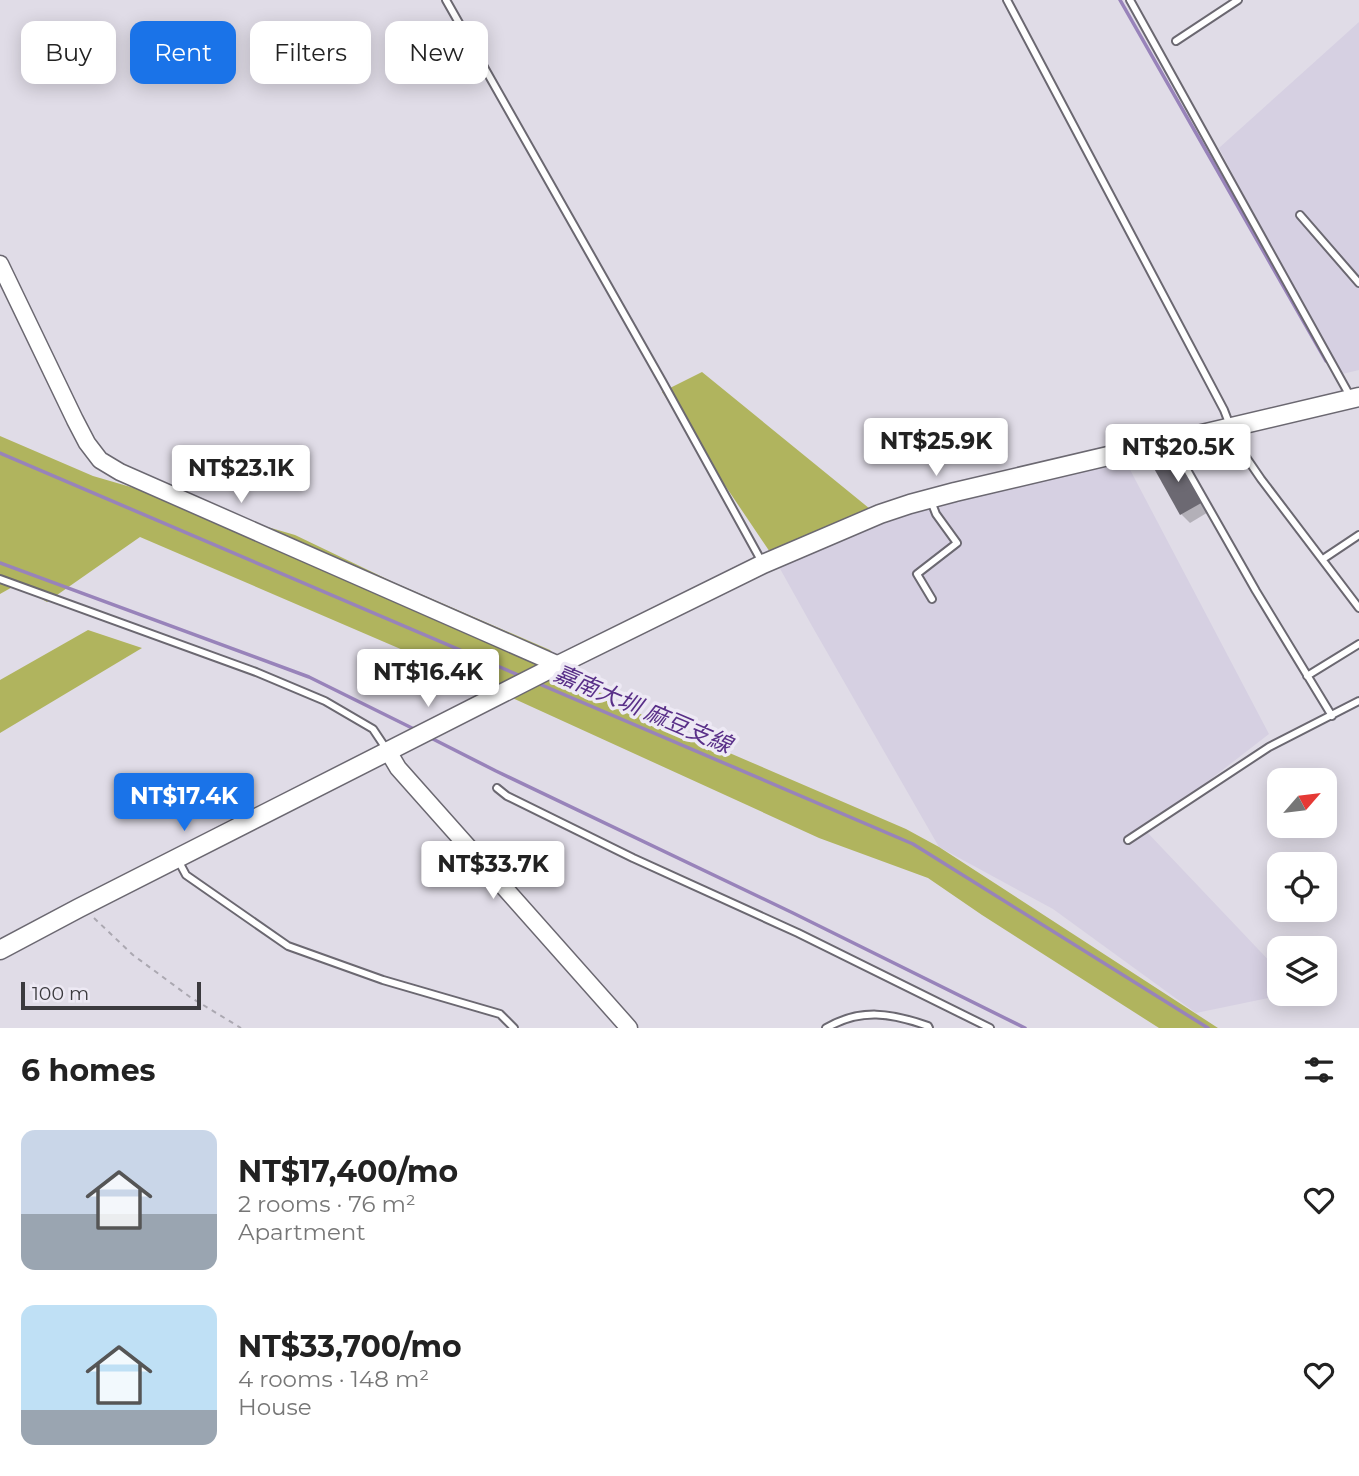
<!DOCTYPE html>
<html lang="en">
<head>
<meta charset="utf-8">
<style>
  :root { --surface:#fff; --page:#f2f2f2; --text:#222; --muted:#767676; --accent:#1a73e8 }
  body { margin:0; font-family:Montserrat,"Noto Sans TC",sans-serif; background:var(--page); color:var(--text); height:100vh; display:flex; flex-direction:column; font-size:26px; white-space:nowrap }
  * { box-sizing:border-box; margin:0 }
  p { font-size:23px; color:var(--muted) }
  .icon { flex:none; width:38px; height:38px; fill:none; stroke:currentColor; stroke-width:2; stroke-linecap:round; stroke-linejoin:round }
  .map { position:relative; height:1028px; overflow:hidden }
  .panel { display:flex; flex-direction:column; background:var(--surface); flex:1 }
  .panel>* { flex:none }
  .guide { position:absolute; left:21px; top:21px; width:700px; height:63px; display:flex; gap:14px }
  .needle { width:46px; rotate:62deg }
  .controls { position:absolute; left:1267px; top:768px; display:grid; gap:14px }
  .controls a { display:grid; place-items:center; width:70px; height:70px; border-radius:14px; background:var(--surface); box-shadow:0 4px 18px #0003; font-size:35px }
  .scale { position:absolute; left:21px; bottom:18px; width:180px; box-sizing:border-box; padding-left:7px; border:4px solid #3b3a3e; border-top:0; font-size:19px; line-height:24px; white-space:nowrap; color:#3b3a3e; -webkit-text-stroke:5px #ede9f4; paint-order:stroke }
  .price { position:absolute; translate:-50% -60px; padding:0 16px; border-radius:7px; background:#fff; color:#222; font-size:23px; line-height:46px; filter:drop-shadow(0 2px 4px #0008) }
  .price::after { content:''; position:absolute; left:50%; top:42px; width:21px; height:16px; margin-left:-10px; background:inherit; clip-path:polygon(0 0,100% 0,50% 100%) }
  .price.active { background:var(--accent); color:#fff }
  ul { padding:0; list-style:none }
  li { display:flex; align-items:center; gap:21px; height:175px; padding:0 21px }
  li span { display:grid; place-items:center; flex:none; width:196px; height:140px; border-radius:14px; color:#555 }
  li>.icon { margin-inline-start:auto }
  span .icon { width:84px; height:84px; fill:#fffc; stroke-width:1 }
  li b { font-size:30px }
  h2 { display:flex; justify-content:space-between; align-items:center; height:84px; padding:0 21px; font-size:30px }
  .chip { padding:0 24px; border-radius:14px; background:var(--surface); box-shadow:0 4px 18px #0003; font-size:24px; line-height:63px }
  .chip.active { background:var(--accent); color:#fff }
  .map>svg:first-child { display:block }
  .built { fill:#d6d0e2 }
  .green { fill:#b0b45e }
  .shadow { fill:#0003 }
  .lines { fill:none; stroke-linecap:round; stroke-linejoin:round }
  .stream { stroke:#9883ba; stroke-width:3.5 }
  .building { fill:#6c6972 }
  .service-casing { stroke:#6b6871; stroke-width:10 }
  .tertiary-casing { stroke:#6b6871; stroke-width:19 }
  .secondary-casing { stroke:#6b6871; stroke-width:21 }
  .path { stroke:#aba8b1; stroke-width:2; stroke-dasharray:5 5; stroke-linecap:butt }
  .service { stroke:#fff; stroke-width:6 }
  .tertiary { stroke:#fff; stroke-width:16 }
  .secondary { stroke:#fff; stroke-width:18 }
  .labels { text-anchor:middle; stroke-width:7; stroke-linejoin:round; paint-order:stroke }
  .water-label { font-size:23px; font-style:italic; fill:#592f88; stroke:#ede9f4 }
</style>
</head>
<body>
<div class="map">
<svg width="1359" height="1028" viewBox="0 0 1359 1028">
  <rect width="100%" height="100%" fill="#e0dce7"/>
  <path class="built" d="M1359,22V370L1338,375L1219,148Z
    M1126,462L1269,734L1145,830L1279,971V994H1288L1196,1013L1053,909L939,847L812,626L774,558L875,513Z"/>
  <path class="green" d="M702,372L875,513L774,558L662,392Z
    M0,436L93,476L295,535L393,582L550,650L576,680L646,717L906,829L939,847L1218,1028H1159L982,915L928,878L819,838L482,684L140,537L47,602L16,585L0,594Z
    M88,630L142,648L0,733V680Z"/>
  <path class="shadow" d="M1177,458L1210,511L1190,523L1181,514L1153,464Z"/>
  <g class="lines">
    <path class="stream" d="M1120,0L1326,361
      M0,453L523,677
      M0,563L309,677L416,730
      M537,683L913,844L1208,1028
      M429,737L496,771L793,913L1025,1028"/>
  </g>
  <path class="building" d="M1177,456L1203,502L1180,515L1151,463Z"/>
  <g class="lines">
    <g class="service-casing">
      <path id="service" d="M446,0L662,381L762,562
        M1007,0L1224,410L1237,444L1261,479L1359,608
        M1130,0L1350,396
        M1176,41L1238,0
        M1300,215L1359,283
        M1176,443L1182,461L1256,591L1332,716
        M931,501L936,514L957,543L917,574L932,599
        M1323,559L1359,535
        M0,579L256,672L325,701L373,729L387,750
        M1307,676L1359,644
        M497,788L507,796L633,858L798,933L990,1028
        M1128,840L1269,747L1359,701
        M178,860L186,875L288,946L383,980L500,1014L514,1028
        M826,1028C861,1008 891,1013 928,1026L929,1028"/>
    </g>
    <g class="tertiary-casing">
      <path id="tertiary" d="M0,264L75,420L87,443L100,460L120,472L559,665
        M388,751L398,768L629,1028"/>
    </g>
    <g class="secondary-casing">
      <path id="secondary" d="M0,950L79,908L546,671L763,564L880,514L910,504L955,492L1359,397"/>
    </g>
    <path class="path" d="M94,918L133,955L190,997L241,1028"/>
    <use href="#service" class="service"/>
    <use href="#tertiary" class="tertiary"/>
    <use href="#secondary" class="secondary"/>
  </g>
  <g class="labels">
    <g class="water-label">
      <text transform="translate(643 709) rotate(23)" y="8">嘉南大圳 麻豆支線</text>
    </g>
  </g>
</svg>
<div class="controls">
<a><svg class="needle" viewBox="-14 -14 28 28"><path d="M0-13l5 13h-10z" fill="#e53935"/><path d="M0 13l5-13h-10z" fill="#767676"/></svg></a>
<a><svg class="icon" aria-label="locate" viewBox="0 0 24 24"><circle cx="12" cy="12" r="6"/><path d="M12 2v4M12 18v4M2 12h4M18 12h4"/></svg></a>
<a><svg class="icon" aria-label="layers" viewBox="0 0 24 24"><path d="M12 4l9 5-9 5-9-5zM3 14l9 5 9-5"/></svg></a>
</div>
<div class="scale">100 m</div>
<b class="price" style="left:936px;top:478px">NT$25.9K</b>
<b class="price" style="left:1178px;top:484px">NT$20.5K</b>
<b class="price" style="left:241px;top:505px">NT$23.1K</b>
<b class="price" style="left:428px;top:709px">NT$16.4K</b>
<b class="price active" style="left:184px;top:833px">NT$17.4K</b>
<b class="price" style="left:493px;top:901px">NT$33.7K</b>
<div class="guide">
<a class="chip">Buy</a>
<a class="chip active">Rent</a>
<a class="chip">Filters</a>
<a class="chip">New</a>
</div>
</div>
<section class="panel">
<h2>6 homes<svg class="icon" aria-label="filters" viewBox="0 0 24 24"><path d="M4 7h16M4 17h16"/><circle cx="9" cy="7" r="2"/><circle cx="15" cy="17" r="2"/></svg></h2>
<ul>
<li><span style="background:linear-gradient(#c9d6e8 60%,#9aa5b1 0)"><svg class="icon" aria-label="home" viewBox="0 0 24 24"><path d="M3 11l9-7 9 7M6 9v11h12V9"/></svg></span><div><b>NT$17,400/mo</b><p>2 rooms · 76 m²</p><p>Apartment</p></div><svg class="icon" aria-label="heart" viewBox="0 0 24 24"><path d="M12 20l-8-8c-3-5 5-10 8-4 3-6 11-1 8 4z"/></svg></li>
<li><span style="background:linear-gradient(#bfe0f5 75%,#9aa5b1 0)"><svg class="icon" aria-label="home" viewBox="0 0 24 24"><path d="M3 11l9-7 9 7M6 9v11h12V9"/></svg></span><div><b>NT$33,700/mo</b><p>4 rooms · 148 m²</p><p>House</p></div><svg class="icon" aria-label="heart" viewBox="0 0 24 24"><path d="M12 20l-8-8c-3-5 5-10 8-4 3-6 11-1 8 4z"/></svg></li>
</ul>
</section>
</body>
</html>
